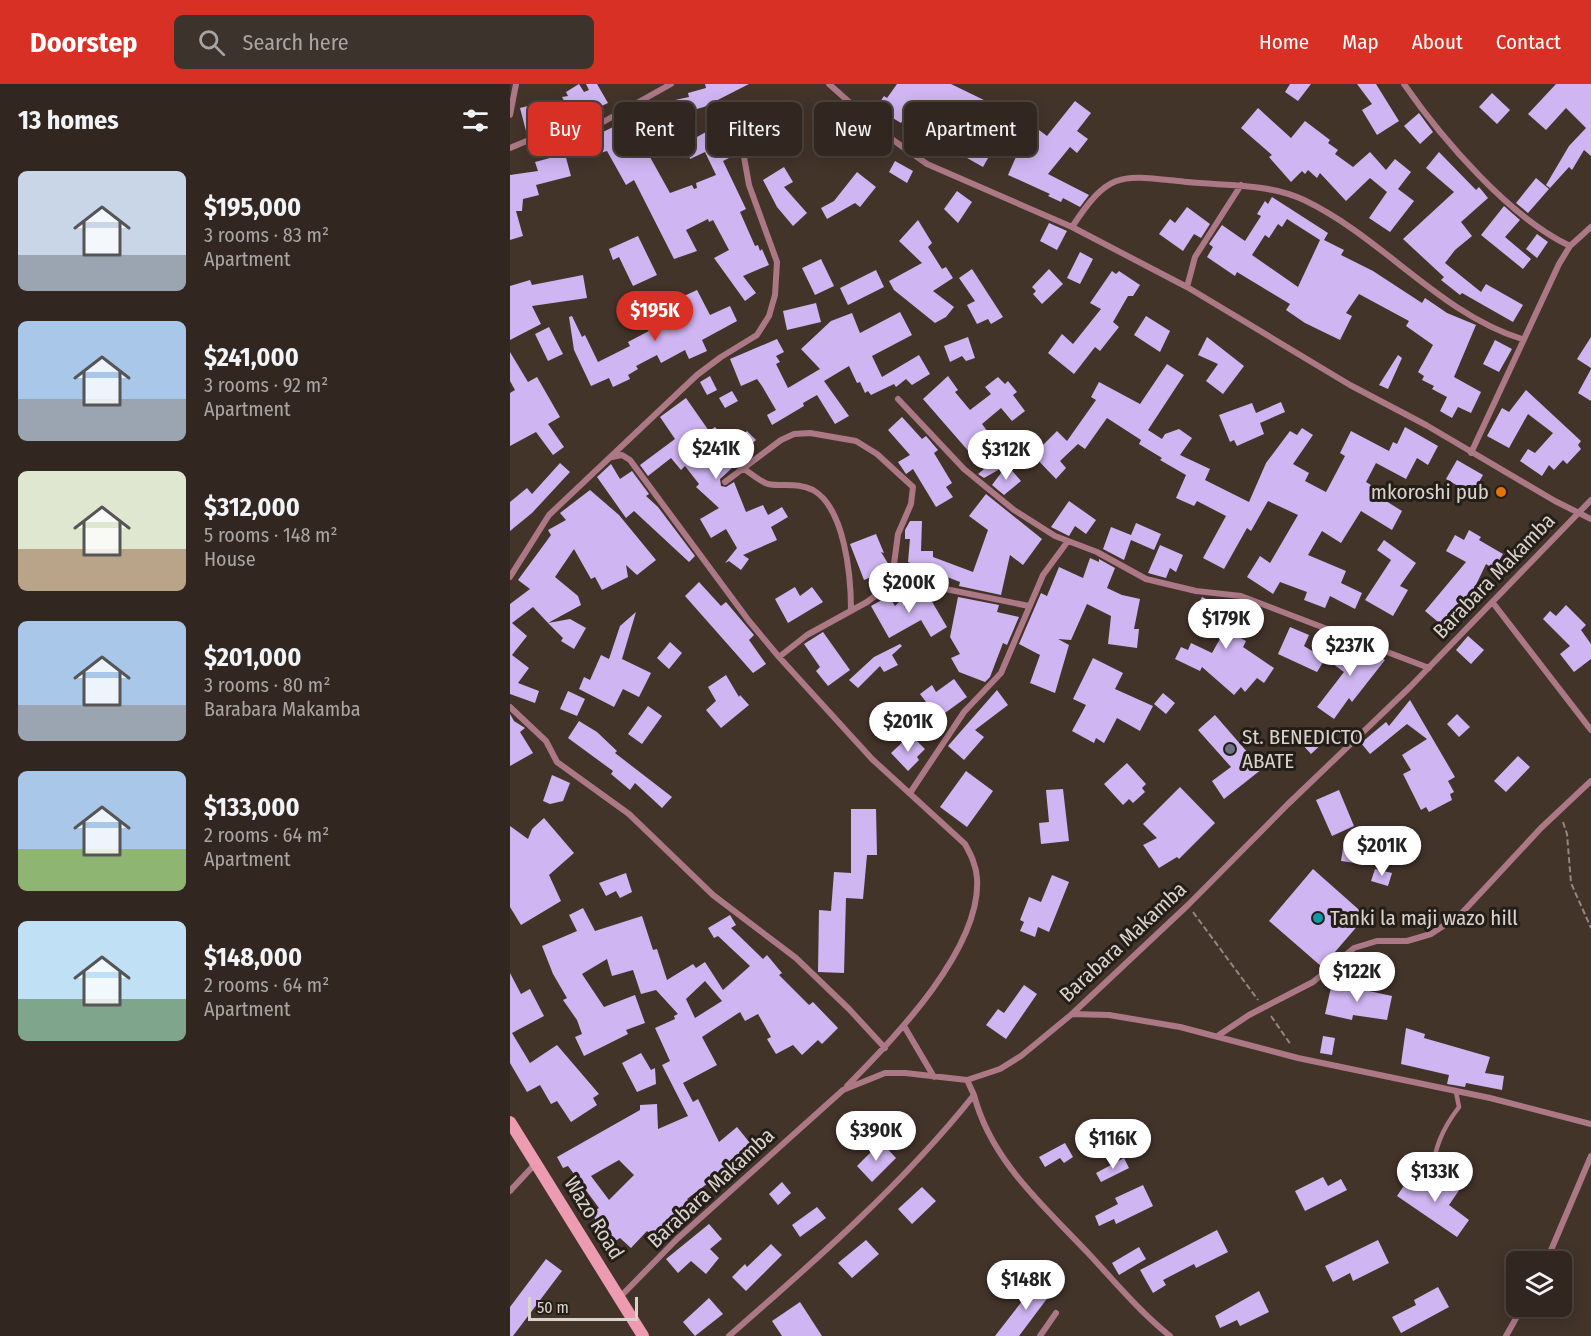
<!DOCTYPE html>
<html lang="en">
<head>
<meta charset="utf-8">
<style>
  :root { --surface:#322720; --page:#3d332d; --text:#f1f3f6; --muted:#a8a5a5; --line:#4d443e; --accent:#d93025 }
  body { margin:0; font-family:"Fira Sans Condensed",sans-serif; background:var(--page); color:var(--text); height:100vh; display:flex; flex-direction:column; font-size:22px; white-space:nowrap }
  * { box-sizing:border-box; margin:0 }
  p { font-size:20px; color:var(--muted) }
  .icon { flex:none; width:33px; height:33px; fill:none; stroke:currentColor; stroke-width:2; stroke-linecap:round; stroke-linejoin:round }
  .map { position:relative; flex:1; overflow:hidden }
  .side { display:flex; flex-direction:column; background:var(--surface); width:510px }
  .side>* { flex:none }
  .top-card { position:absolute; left:18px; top:18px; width:570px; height:54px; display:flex; gap:12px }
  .fabs { position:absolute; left:996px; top:1167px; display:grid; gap:12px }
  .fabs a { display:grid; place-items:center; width:66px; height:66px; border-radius:9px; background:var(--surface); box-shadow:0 3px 15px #0003,0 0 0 2px var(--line); font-size:30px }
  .scale { position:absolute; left:18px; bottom:15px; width:110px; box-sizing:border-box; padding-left:6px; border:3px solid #dbd2cc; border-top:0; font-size:16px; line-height:21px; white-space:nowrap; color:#dbd2cc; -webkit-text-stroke:4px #241e19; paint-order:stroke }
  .price { position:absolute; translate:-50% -51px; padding:0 14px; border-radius:21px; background:#fff; color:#222; font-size:20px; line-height:39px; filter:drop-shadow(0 2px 3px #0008) }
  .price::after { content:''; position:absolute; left:50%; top:36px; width:18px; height:14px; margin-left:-9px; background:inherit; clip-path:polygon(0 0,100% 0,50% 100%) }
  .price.current { background:var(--accent); color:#fff }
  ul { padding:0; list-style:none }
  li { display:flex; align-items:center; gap:18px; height:150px; padding:0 18px }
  li span { display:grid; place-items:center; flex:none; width:168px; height:120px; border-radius:9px; color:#555 }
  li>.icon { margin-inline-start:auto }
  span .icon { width:72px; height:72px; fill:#fffc; stroke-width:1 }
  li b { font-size:26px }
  h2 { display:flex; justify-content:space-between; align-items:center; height:72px; padding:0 18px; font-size:26px }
  .chip { padding:0 21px; border-radius:9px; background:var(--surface); box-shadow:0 3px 15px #0003,0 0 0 2px var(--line); font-size:21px; line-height:54px }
  .chip.current { background:var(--accent); color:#fff }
  header { display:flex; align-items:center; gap:36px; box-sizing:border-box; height:84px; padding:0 30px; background:var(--accent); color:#fff }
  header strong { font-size:28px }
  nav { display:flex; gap:33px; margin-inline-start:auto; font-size:21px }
  .search { width:420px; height:54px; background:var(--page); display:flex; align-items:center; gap:15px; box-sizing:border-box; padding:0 21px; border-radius:9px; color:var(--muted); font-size:22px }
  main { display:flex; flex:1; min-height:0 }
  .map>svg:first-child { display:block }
  .building { fill:#d0b5f3; fill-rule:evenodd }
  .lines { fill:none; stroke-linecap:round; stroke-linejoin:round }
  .path { stroke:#92867e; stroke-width:2; stroke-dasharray:6 3; stroke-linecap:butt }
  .lane { stroke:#ac7885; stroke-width:4.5 }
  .street { stroke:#ac7885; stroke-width:6 }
  .secondary { stroke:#ed9bb0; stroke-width:12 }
  .food-dot { fill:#e8710a; stroke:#241e19; stroke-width:2 }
  .worship-dot { fill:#6b7280; stroke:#241e19; stroke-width:2 }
  .culture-dot { fill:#0f9aa8; stroke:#241e19; stroke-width:2 }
  .labels { text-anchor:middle; stroke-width:6; stroke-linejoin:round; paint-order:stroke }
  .poi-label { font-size:21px; fill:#dbd2cc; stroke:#241e19; text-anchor:start }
  .street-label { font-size:21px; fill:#dbd2cc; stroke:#241e19 }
</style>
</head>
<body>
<header>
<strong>Doorstep</strong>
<div class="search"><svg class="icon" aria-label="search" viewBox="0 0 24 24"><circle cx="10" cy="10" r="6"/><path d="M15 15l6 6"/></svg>Search here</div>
<nav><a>Home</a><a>Map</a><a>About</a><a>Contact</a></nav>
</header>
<main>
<section class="side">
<h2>13 homes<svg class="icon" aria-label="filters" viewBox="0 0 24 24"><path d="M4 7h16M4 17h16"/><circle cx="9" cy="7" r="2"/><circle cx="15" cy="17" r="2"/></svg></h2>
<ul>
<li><span style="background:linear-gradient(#c9d6e8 70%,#9aa5b1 0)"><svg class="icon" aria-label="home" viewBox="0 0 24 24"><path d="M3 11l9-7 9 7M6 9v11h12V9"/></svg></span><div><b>$195,000</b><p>3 rooms · 83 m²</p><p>Apartment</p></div></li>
<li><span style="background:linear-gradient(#a9c7e8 65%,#9aa5b1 0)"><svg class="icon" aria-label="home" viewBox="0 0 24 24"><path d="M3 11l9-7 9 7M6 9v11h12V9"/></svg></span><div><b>$241,000</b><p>3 rooms · 92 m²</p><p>Apartment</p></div></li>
<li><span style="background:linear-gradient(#dfe7d0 65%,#b9a48a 0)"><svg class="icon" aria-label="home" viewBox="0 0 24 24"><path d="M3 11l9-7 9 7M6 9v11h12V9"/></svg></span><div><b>$312,000</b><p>5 rooms · 148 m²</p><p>House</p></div></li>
<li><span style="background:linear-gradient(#a9c7e8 70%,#9aa5b1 0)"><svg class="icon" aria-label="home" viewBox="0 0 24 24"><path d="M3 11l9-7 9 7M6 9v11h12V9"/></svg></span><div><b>$201,000</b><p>3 rooms · 80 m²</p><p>Barabara Makamba</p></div></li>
<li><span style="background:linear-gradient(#a9c7e8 65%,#8fb573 0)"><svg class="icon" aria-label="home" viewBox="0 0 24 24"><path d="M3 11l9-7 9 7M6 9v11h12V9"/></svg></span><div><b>$133,000</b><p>2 rooms · 64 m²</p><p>Apartment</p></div></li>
<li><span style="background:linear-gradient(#bfe0f5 65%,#7fa58c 0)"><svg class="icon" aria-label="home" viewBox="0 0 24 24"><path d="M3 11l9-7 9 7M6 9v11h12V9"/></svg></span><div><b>$148,000</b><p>2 rooms · 64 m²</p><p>Apartment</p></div></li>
</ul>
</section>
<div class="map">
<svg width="1081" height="1252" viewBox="0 0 1081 1252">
  <rect width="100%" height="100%" fill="#43342a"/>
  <path class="building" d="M69,0L74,8L79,6L76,0H87L98,19L64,35L52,13L58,12L56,8Z
    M195,0H239L194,23L168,30L165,16L179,13L178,9L196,4Z
    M387,0H441L478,18L460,56L481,69L473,83L434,61L443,43L418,32L414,37L399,26L391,39L366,24L374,12L377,14Z
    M780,0H801L788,17L775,8Z
    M847,0H866L889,37L867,51L852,26L862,20Z
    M1046,0H1081V72L1074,66L1062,86L1059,83L1040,104L1036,101L1059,62L1076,44L1056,24L1036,46L1018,30Z
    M982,9L1000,26L987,40L969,23Z
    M42,16L47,38L16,47L10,24Z
    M565,17L581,29L567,47L578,55L567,69L560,63L538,90L579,111L570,123L553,114L551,118L538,112L540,110L498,91L509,66L525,43L537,52Z
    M138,19L144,30L138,33L150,57L135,64L160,109L182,101L184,105L187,104L186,99L206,91L195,68L180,75L176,59L205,43L219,74L213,77L236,125L230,128L245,162L248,161L250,167L252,165L259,181L233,192L246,209L235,217L204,174L219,166L203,136L199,138L198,135L176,146L187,167L164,175L124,96L116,101L97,67L83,71L75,57L111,39L109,35Z
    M748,24L781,54L795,37L820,56L818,59L828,66L825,70L843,83L860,68L876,86L885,75L901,88L888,105L904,117L880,148L859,134L877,108L860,94L836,117L810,89L807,94L798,86L795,90L792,87L781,98L759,73L762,71L731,44Z
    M261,25L274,49L258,57L246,33Z
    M909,29L923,48L910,60L894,42Z
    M929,68L966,106L969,103L978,114L951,138L962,152L945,166L935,179L971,208L976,200L1013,221L1003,238L952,209L950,211L931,196L934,193L893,155L944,108L916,84Z
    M55,70L61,92L26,101L29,111L13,115L12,127H6L13,152L0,156V91L28,87L25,78Z
    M385,77L403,87L397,99L379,88Z
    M274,83L283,98L274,103L297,129L283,142L267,123L253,96Z
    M347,88L366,103L350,123L345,119L317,135L311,124L324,117Z
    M1026,94L1039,105L1018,129L1006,119Z
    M447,107L462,118L448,139L434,125Z
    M762,113L818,149L814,156L834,166L831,171L863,187L912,219L915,214L937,229L966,241L944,293L971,308L961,329L948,323L942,334L930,327L937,313L922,305L924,302L912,296L914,292L908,288L923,261L896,242L899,237L849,210L836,229L842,232L830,256L795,239L776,226L780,220L727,188L725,192L697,173L703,163L699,160L712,141L735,157L751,132L747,130L755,117L758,120ZM777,135L810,156L788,203L742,171L755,151L759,154L768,140L772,143Z
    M994,122L1010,136L995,153L1021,175L1013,185L971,151Z
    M677,123L700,140L691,154L684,150L673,167L649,150L660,135L665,139Z
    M408,136L422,159L418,163L432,185L436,183L443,194L423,207L444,223L436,233L425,239L384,206L379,197L412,179L389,157Z
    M539,139L557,147L547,166L530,157Z
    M1027,150L1038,158L1027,174L1016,165Z
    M128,152L147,191L123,202L109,173L103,176L99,165Z
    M570,168L583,175L570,200L557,194Z
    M311,175L324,202L305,211L292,184Z
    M462,185L493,233L481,240L478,235L467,240L457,221L465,217L449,194Z
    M539,185L553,200L532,220L523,210L526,207L522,203Z
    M366,186L374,203L338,221L330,204Z
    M602,187L606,190L609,187L630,201L623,212H618L603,238L609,243L590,267L585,263L564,290L538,269L552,250L563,260L591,225L580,219Z
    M73,191L77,214L22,222L31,240L0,256V202L20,196L22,201Z
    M187,206L200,231L220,222L227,237L192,256L197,267L179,275L175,266L151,279L147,271L126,282L128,285L118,291L120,295L103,303L99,294L81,302L64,266L59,233L62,232L72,253L75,251L88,278L120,262L118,258L169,231L165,223L173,219L174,212Z
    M306,219L311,238L277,246L273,227Z
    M390,228L402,251L362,272L372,293L409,271L420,290L402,301L396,295L386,303L384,300L361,311L358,307L355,309L350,298L347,299L339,282L314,297L339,332L325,340L307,311L293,319L294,322L262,341L257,331L266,326L252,302L247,295L231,302L220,275L267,255L274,268L266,272L270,278L266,280L278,304L310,285L291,265L321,237L342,229L350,249Z
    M636,232L660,247L650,268L624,251Z
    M39,243L53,270L38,277L25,250Z
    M458,253L465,274L456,277L452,272L440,278L434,262Z
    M697,253L734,282L713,310L696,297L708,280L688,271Z
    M1081,253V284L1067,275Z
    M985,256L1002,265L989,288L973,280Z
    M0,268L18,298L27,293L50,333L38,340L54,363L43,371L26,348L0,362V309L5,306L0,297Z
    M888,271L892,274L878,305L869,301Z
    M657,280L674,291L638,346L652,355L655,350L669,345L682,354L670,371L700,385L695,396L739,418L756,379L780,347L787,351L792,344L803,351L783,380L799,389L795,397L816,408L835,372L830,369L841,347L879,367L883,358L887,360L895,343L928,362L918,381L907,374L896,395L866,379L856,398L879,412L876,417L892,427L882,446L851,427L831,459L812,447L798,471L836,487L831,499L852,509L845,525L820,512L815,524L794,516L797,508L770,498L763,510L737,493L750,472L760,479L788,431L758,417L741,447L737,444L714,485L693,474L716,432L687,417L684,422L666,414L676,391L650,376L652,374L629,360L631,356L597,334L575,365L568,360L550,377L556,384L546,395L523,371L547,347L557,357L586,316L581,313L589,298L630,320Z
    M1081,285V317L1068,309Z
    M200,292L207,306L197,311L190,298Z
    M438,292L448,306L445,308L460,326L481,310L475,303L488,293L495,300L498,297L507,308L503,311L515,327L502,337L491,324L472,340L478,348L469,355L486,374L489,371L497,381L474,394L468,390L474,385L413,315Z
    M1016,306L1071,357L1068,361L1071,365L1057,380L1053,376L1044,386L1039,381L1032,392L1010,377L1018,365L1025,369L1043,349L1018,330L999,364L977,352L992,324L999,328Z
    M222,307L228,317L215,324L209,314Z
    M176,314L199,347L205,343L222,362L237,347L246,356L230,370L233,374L210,395L211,402L216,403L224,398L236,428L253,421L258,431L272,423L278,433L261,443L267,456L233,471L239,475L231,486L219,477L215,479L227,464L216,445L201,454L190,435L209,424L186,403L189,400L175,382L171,386L161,374L138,392L130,381L165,355L150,333Z
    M771,318L775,328L750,339L754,350L727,362L724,356L720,358L709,331L742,319L746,329Z
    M392,333L412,355L416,352L428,366L424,369L442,399L436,403L443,413L426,423L403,385L396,390L388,378L400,371L378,346Z
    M947,376L973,391L962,410L936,395Z
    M50,379L60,388L22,429L0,447V418L17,404L22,410Z
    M101,380L110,395L122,387L139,410L136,412L148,423L185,472L179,478L124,427L116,434L87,393Z
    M497,381L511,397L494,411L482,401Z
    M80,406L109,431L146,476L127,491L116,481L118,493L92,506L85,493L81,495L64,465L45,493L68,512L71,521L38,539L23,523L2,539L17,552L2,571L19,584L8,599L29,607L25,619L0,610V520L20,505L8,496L41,451L38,446L56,436L50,429Z
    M476,410L532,455L513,481L500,471L491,511L449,502L450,498L398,478L400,455H395V446L400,437H412L411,467H423V473L463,488L478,446L459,432Z
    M559,417L586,436L576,450L565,442L559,452L541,443Z
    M626,439L651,450L644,466L621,456L614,476L593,465L601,443L621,451Z
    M959,446L971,453L969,456L993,470L984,485L976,480L964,505L933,542L915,527L956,478L936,467L945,451L954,456Z
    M366,450L374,469L371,468L379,481L378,486L354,496L340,460Z
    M874,456L906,479L890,502L898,506L883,532L855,516L881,476L867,466Z
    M650,461L673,471L666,488L660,484L656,494L638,489Z
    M580,474L589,478V475L605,484L597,504L612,511L630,515L624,545H629L627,564L598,560L601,532L577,520L561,556L548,555L559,561L545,609L520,599L530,571L509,560L531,509L537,512L549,483L573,494Z
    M189,498L211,522L216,518L244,551L239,556L256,580L243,589L175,512Z
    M285,503L290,512L302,503L313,518L278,539L265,515Z
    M401,505L412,506L418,511L437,543L421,553L411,536L379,554L361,522L379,512L385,522L392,515L395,524L396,510Z
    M448,513L489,521L487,528L509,533L497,561L493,559L480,593L475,598L449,588L441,574L450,570L440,553Z
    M692,513L722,527L725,520L739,526L727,552L736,557L733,563L764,584L754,599L747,594L735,608L731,603L724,611L692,583L690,587L665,575L671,563L678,566L681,559L702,569L715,546L683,530Z
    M1056,521L1076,541L1071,546L1081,560V575L1064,588L1050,570L1060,562L1033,535L1040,527L1046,532Z
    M126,528L112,575L141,589L129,613L113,605L104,623L69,605L74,593L80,596L91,571L99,575L110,542Z
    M60,535L76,544L64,565L51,557L53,554L38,539Z
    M780,543L799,551L794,562L815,575L807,588L768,570Z
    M313,548L340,586L318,602L306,587L310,583L294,560Z
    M958,552L974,566L961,580L946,566Z
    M834,557L853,569L856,565L875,576L842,618L839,614L824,635L807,623L834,588L819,577Z
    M160,558L172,569L159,585L147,574Z
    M390,560L392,562L382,571L388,581L374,588L370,582L348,604L339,596L364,573Z
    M583,574L613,589L605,605L643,622L630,647L607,634L594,659L586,654L584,659L562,647L576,621L563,615Z
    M216,591L229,613L230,611L239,621L211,644L196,626L206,617L198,603Z
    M444,595L457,613L428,634L410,610L422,601L426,608Z
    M487,606L498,621L465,646L474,653L454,676L438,662Z
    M58,607L75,615L67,632L50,625Z
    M653,609L665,619L656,630L644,620Z
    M900,616L945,693L938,697L944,708L940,710L942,716L919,728L916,723L911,726L893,690L901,686L892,671L917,655L897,640L860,670L851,659L876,638L879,642Z
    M138,622L152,632L132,660L118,650Z
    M0,630L4,637L15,644L10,648L23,669L0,682Z
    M947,630L960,643L949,653L937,640Z
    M705,631L752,685L714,715L702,697L721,683L688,646Z
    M69,637L87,648L107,667L105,669L162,713L152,724L125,699L120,706L101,690L103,687L58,654Z
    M807,644L817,655L801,670L791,659Z
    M398,653L404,659L406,656L415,665L407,673L409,676L398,687L381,669Z
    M1008,672L1020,683L996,708L984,697Z
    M617,679L636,700L632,704L635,708L623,719L619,715L613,721L594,700Z
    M456,687L483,707L457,743L430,723Z
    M42,691L60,699L53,717L40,720L33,717Z
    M670,703L705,739L669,775L667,773L649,784L633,761L647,754L633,740Z
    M553,705L559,757L531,760L529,739L539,738L536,706Z
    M829,706L844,742L822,752L806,716Z
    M341,725H366L367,771H357L353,815L336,814L334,889L308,888L309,826L321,827L324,788L341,789Z
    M34,734L64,769L39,791L51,817L11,841L0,823V742L18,755L22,745Z
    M834,758L848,761L845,779L831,777Z
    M803,785L856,832L812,883L759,837Z
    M865,785L882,789L878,802L861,797Z
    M116,789L122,808L110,814L106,807L96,812L89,799Z
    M542,791L559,798L539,848L528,843L525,853L510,847L514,838L510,836L519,813L531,818Z
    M73,824L85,847L132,832L143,866L147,865L157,896L183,880L186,884L195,878L213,906L240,882L208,852L204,854L198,844L220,831L226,841L221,844L253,875L257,871L272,889L269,891L299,921L303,918L328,944L312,960L308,956L292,971L283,961L266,970L257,955L261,953L248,930L235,937L230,928L192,953L207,981L173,999L183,1018L188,1015L209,1058L227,1043L244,1064L177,1115L183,1121L148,1157L137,1147L121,1164L110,1154L102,1159L81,1129L89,1124L58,1082L53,1084L47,1073L130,1026V1021L147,1020L148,1045L178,1032L152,981L160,977L145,944L165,935L164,932L168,930L146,906L131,910L123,886L102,892L97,875L72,890L94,923L125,911L135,939L116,946L118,950L74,972L65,953L72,950L67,936L53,916L57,914L43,890L32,862L67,847L59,831ZM195,897L212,917L185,934L176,915ZM109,1076L124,1091L99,1116L81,1092Z
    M0,889L11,910L20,905L34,932L2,949L20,979L47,961L89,1010L83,1014L87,1021L61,1038L47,1017L41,1020L30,1001L17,1008L0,979Z
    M822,899L882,912L877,936L843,931L842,936L815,930Z
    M514,901L527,910L496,955L476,941L488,925L494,929Z
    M896,944L915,950L914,954L980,973L975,989L994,992L992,1006L956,999L955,1003L937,1000L939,991L891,980Z
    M813,952L825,954L822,971L810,969Z
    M131,969L141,986L145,984L146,1000L127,1008L112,979Z
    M371,1058L386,1074L362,1098L347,1082Z
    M555,1059L563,1073L554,1079L550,1074L535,1083L529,1073Z
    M614,1074L619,1084L591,1098L586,1089Z
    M901,1091L920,1105L930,1091L950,1105L939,1121L959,1136L947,1153L887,1112Z
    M813,1093L818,1102L831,1095L837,1106L795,1127L785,1107Z
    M272,1098L281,1109L268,1121L259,1110Z
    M633,1101L643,1122L606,1140L604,1135L589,1142L585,1132L608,1120L605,1114Z
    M412,1103L426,1117L402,1140L388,1125Z
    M307,1123L316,1134L290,1153L282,1141Z
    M199,1140L212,1155L200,1165L209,1174L196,1190L181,1177L168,1189L156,1175Z
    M707,1146L718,1168L686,1184L684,1180L653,1196L656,1201L643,1209L630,1186Z
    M356,1156L369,1170L342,1194L328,1179Z
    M868,1156L879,1179L843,1197L840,1189L823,1198L815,1182Z
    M261,1160L272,1171L236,1207L222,1193L235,1180L237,1183Z
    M629,1163L636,1175L609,1191L602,1179Z
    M36,1175L52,1187L3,1252H0V1223Z
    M533,1195L545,1204L509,1252H485L513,1216L517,1219Z
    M928,1203L939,1223L891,1249L882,1233L906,1221L904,1216Z
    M749,1207L759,1228L730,1242L727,1236L710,1244L705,1232Z
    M199,1214L213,1230L185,1252L173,1238Z
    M290,1218L312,1252H272L262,1237Z"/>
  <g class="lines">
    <path class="path" d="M1053,738L1057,750L1061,799L1081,844
      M683,828L748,916
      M761,932L781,961"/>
    <path class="lane" d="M920,1093C926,1063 930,1048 949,1023L946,1008"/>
    <path class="street" d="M319,0L376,51L417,80L562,143L677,203L840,301L916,341L1045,417L1081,435
      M894,0C932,55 1000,134 1060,162
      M0,31L6,0
      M0,64L38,48L69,46L86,42L161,0
      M562,143C600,85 611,91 677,98C716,102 757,99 794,116C872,153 929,229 1012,255
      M677,203L685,173L731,101
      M388,315L454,385L504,426L545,452L587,468L636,495L686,507L731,512L919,584
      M961,369L1049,180L1060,162L1081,143
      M102,373L112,371L120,376L239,537L269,573L362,675L455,760C461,771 466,781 467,794C472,865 383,955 337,1002
      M234,385C242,390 249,397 258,400C272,403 288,398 303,406C335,424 341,493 341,526
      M215,398L271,356L284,350L300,349L346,357L367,370L403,403L401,420L388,450L382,495L378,502L357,518L297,551L269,573
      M0,493L39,431L187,291L211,273L247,251L259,232L265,211L267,178L239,101L234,73L235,44
      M378,502L406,499L519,522
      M983,519L1081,646
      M0,623L36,657L47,678L119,730L203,811L286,874L339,925L375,964
      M400,709L454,628L491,589L533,491L558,457
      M562,930L599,931L670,943L788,974L980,1014L1081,1040
      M394,942L424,993
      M709,951L739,931L803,898L844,864L867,857H897L921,850L950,831L1031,744L1081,697
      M464,1011C481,1077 534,1122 579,1170C605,1198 630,1228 660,1252
      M0,1107L26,1079
      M1036,1178L1081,1072
      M111,1212L167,1155L333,1006L375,989H395L457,996L490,985L511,972L562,930L678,821L777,721L900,603L1081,416
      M219,1252C305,1177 393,1100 464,1011L457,996
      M530,1252L546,1229
      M996,1252L1013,1222"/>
    <path class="secondary" d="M0,1038L133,1252"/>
  </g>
  <circle class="food-dot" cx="991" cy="408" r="6"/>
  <circle class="worship-dot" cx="720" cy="665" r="6"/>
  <circle class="culture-dot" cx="808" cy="834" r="6"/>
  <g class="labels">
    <g class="poi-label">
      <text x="979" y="415" text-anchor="end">mkoroshi pub</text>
      <text x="732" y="660">St. BENEDICTO<tspan x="732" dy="24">ABATE</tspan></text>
      <text x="820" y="841">Tanki la maji wazo hill</text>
    </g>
    <g class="street-label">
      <text transform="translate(984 492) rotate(-46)" y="7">Barabara Makamba</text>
      <text transform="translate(613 858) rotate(-43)" y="7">Barabara Makamba</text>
      <text transform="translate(201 1104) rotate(-43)" y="7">Barabara Makamba</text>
      <text transform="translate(84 1134) rotate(58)" y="7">Wazo Road</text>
    </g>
  </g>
</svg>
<div class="fabs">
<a><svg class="icon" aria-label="layers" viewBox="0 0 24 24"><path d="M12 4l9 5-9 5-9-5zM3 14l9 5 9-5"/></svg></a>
</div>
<div class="scale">50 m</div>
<b class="price current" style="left:145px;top:258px">$195K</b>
<b class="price" style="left:206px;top:396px">$241K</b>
<b class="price" style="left:496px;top:397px">$312K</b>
<b class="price" style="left:399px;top:530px">$200K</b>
<b class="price" style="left:716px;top:566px">$179K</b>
<b class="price" style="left:840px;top:593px">$237K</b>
<b class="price" style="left:398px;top:669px">$201K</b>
<b class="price" style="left:872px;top:793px">$201K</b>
<b class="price" style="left:847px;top:919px">$122K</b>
<b class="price" style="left:366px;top:1078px">$390K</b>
<b class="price" style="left:603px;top:1086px">$116K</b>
<b class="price" style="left:925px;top:1119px">$133K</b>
<b class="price" style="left:516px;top:1227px">$148K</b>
<div class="top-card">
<a class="chip current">Buy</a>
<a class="chip">Rent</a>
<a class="chip">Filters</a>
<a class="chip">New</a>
<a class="chip">Apartment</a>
</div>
</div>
</main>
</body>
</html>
